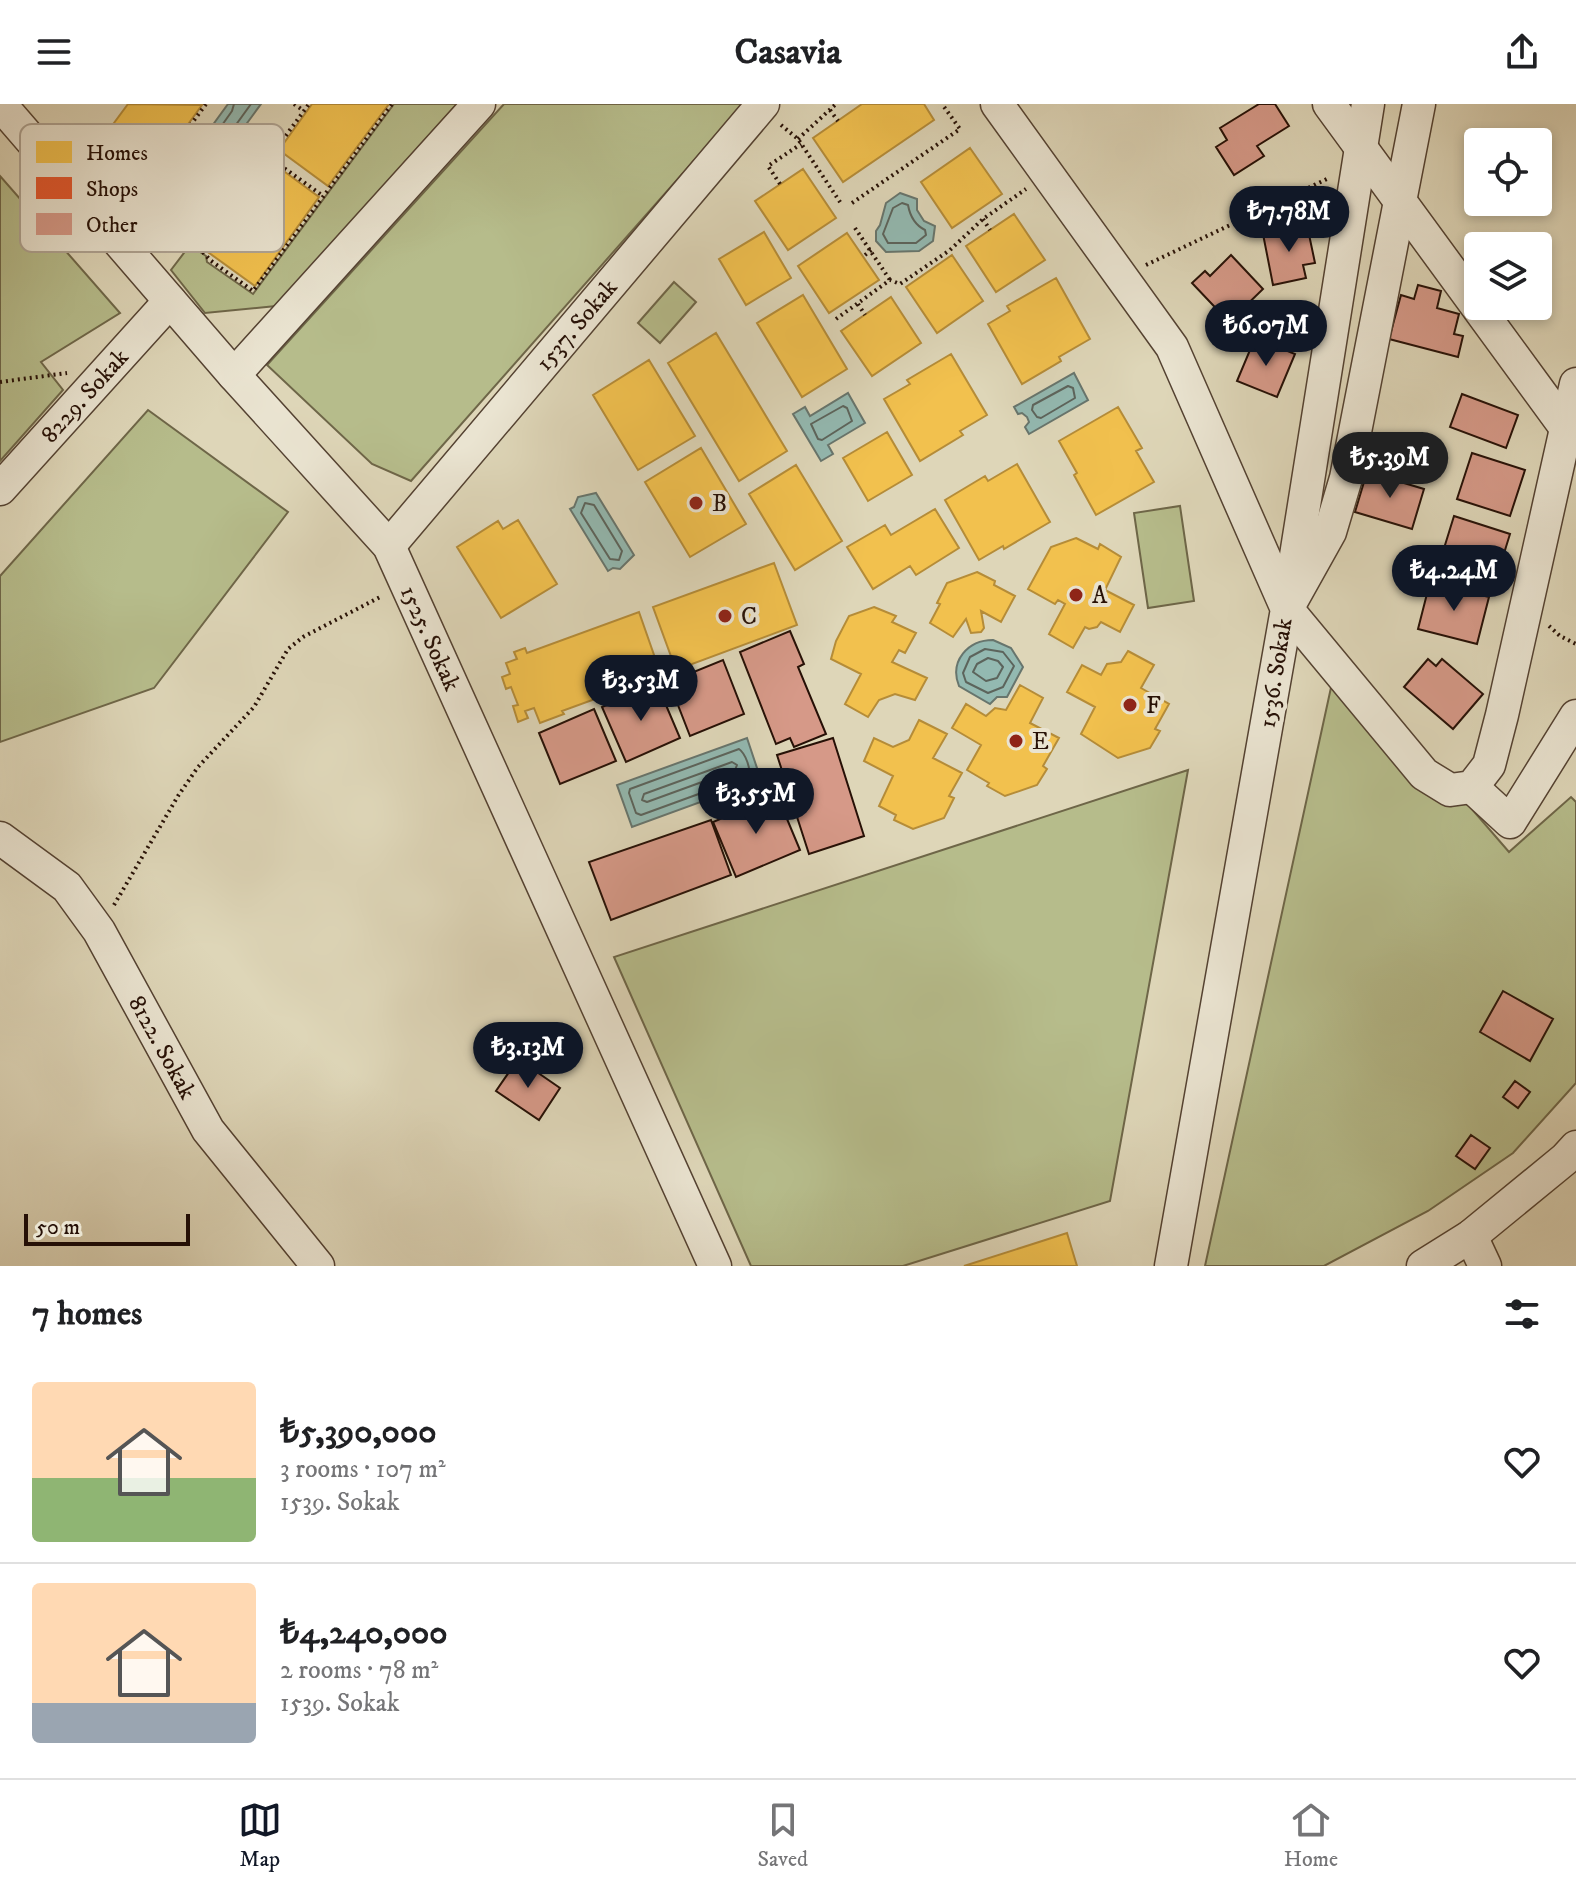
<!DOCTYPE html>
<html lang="en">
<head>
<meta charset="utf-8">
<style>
  :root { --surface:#fff; --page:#f2f2f2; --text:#202124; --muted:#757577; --line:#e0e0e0; --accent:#111827 }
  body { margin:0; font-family:"IM FELL DW Pica",serif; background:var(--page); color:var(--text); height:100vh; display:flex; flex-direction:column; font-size:30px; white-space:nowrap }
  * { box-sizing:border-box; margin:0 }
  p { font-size:26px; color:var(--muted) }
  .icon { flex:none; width:44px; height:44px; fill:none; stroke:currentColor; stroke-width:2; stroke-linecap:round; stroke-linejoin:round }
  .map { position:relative; height:1162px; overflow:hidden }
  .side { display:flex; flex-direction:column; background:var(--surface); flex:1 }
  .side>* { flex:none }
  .fabs { position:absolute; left:1464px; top:24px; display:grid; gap:16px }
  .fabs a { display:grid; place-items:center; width:88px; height:88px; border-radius:8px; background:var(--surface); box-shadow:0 4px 12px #0003; font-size:40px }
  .scale { position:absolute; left:24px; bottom:20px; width:166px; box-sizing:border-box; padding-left:8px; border:4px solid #261006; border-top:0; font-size:22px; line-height:28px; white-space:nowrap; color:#261006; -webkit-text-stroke:6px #eae4d1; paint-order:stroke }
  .price { position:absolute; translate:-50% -68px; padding:0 18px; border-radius:28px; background:var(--accent); color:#fff; font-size:26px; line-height:52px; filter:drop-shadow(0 2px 4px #0008) }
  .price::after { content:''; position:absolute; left:50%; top:48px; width:24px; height:18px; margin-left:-12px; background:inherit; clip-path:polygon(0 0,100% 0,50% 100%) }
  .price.selected { background:#222; color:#fff }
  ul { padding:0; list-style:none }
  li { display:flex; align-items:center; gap:24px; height:200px; padding:0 32px }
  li+li { border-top:2px solid var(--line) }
  li span { display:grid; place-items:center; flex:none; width:224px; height:160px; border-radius:8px; color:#555 }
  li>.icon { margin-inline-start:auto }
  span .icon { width:96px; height:96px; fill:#fffc; stroke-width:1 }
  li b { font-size:34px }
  h2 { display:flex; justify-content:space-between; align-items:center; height:96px; padding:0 32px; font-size:34px }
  header { display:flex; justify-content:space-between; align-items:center; height:104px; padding:0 32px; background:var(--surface); font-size:36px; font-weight:700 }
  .tab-bar { display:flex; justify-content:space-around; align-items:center; height:112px; border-top:2px solid var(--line); background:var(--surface); font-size:22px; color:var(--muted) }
  .tab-bar a { display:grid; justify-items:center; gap:4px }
  .tab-bar .selected { color:var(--accent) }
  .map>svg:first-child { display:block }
  .green { fill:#b6bc8b; stroke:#6e6648; stroke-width:2 }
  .water { fill:#93b9b1; stroke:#67756d; stroke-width:2 }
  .homes { fill:#f2c14e; stroke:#b58c38; stroke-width:2 }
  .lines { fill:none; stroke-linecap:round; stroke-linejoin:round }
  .shore { stroke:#5c645c; stroke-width:2 }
  .building { fill:#d69988; stroke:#261006; stroke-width:2 }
  .minor-casing { stroke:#544232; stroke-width:35 }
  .path { stroke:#261006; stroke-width:4; stroke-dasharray:2 4; stroke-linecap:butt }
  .minor { stroke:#eae4d1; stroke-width:32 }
  .poi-dot { fill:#8f2418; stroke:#eae4d1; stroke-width:3 }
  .labels { text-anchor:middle; stroke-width:8; stroke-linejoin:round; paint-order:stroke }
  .street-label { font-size:24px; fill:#261006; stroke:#eae4d1 }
  .poi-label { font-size:24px; fill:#261006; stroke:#eae4d1; text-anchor:start }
  .key { fill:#eae4d1; stroke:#afa494; stroke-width:2 }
  .key-label { font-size:22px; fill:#261006 }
</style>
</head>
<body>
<header><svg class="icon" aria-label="menu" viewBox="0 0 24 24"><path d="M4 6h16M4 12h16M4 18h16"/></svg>Casavia<svg class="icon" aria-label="share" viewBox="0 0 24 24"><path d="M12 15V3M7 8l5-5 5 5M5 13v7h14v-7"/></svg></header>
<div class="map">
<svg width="1576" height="1162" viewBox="0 0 1576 1162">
  <rect width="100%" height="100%" fill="#ded6b8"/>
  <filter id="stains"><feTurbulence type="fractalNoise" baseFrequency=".0025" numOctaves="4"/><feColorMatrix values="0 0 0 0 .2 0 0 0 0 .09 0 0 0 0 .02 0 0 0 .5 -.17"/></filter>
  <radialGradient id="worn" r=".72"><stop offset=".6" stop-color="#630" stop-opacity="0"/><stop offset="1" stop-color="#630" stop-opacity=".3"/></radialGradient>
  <path class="green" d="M394,0H457L276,202L205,209L171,166L190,141L206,152L207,158L253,190Z
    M504,0H744L411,377L372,360L267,261Z
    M0,72L120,209L41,258L63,286L0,357Z
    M674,178L696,198L660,239L638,219Z
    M148,306L288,408L154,584L0,638V472Z
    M1180,402L1194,497L1148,504L1134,409Z
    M1332,579L1381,600L1509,748L1571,693L1576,698V979L1513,1049L1428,1107L1324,1162H1205Z
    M1188,666L1110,1097L903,1162H751L614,853Z"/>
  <path class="water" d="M228,0H261L217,60L210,56L206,61L200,56L203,50L196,44Z
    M900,89L917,95V106L924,117L935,122L933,137L919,147L886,148L876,137V127L880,121L886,99Z
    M1074,269L1088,296L1029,330L1025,323L1029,318L1027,313L1022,309L1018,310L1014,303Z
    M848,289L865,319L828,341L833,350L821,357L793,310L805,303L810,312Z
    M596,389L634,451L620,465L613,464L608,467L570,405L574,403L578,393Z
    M993,536L1011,544L1023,563L1007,593H997L990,600L959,582C949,557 968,536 993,536Z
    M747,634L761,676L632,723L617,681Z"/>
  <path class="homes" d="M128,0L202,1L149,74L100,38Z
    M312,0H389L328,82L279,46Z
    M862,0H924L934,16L843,78L813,34Z
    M970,44L1002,90L952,124L921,78Z
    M270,57L319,93L255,182L205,146Z
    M803,65L836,114L788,146L755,97Z
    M1014,110L1045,156L996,188L966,142Z
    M764,128L791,174L746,201L719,155Z
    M847,129L879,176L829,209L798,162Z
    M952,151L983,197L937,229L906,183Z
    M1056,174L1090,235L1059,253L1061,257L1022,280L988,220L1010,207L1007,202Z
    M803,191L847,265L802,293L757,219Z
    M891,193L921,239L872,272L841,227Z
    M716,229L787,347L739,377L668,259Z
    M951,250L987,311L960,327L963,331L920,357L884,295L910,280L907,276Z
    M649,256L695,332L638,366L593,291Z
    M1118,303L1142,344L1136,347L1154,378L1096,411L1074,371L1077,369L1059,337Z
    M887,328L912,371L868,397L843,354Z
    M701,344L746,420L690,453L645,378Z
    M1017,360L1050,418L1004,445L1003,442L979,456L945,396L985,372L988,377Z
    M796,361L842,437L795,466L749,390Z
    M935,405L959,444L916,471L910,462L873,485L847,443L885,421L891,431Z
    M518,416L557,480L501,514L457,443L498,417L503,425Z
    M1076,434L1098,445L1100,440L1121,453L1105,486L1134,501L1120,528L1101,518L1097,523L1089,525L1085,523L1073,544L1049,530L1065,500L1058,496L1055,500L1028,485L1051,443Z
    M774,459L797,521L676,566L653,503Z
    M977,468L995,477L994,481L1015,492L1001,518L981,507L984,524L981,528L971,529L966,515L953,533L930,519L940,500L937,499L947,479Z
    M874,503L896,512L892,518L916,529L905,549L899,546L892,558L927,574L915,596L895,590L879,596L868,613L845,600L861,570L831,555L836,537L849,512Z
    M639,508L661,571L562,607L564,610L540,619L534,604L525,607L528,614L518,618L513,602L518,601L511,583L506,585L502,573L510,570L506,559L517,555L514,548L525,544L527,549Z
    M1128,547L1154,561L1141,584L1169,600L1155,625L1160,627L1150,644L1118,654L1081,630L1095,603L1067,588L1082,561L1101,571L1107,560L1121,558Z
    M1020,581L1043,594L1030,619L1059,634L1043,662L1047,665L1037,681L1005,692L987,682L989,679L967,666L981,641L952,624L966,600L986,612L995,604L1006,606Z
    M919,616L947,630L933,654L962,669L949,692L954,694L944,714L913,725L894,716L896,711L879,702L893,672L864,657L874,634L893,643L909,636Z
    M1067,1129L1077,1162H964Z"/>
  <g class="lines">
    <path class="shore" d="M234,0L232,7L208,41L212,48L217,47L251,0
      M902,99L908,101C910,112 915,121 925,126L926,131L916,139H888L883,130L893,104Z
      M1068,282L1073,284L1075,294L1041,314L1037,313L1032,306L1033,301Z
      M843,302L847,304L852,317L822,336L818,335L811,320Z
      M585,399L594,401L622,447L619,456L610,455L581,409Z
      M985,545L1003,548L1014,562L1003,583L988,589L966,578L963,569L970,553Z
      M988,554L998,557L1003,563L997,574L986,577L973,568L977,560Z
      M739,645C745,649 752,666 748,672L641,711L636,709L629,689L630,685Z
      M732,658L737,661L735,666L647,698L642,696L644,690Z"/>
  </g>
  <path class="building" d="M1259,0H1275L1289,22L1257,42L1264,52L1234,71L1216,43L1227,36L1220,24Z
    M1307,121L1315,159L1303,161L1306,174L1273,181L1263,130Z
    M1231,151L1263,185L1229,218L1192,179L1205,167L1210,172Z
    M1418,181L1441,187L1437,204L1459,210L1454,230L1463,232L1458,253L1389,235L1401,191L1414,195Z
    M1255,234L1295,250L1277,293L1237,277Z
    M1462,290L1518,311L1506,344L1450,323Z
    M1472,349L1525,366L1510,412L1457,395Z
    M1367,368L1424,385L1412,425L1355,408Z
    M1454,412L1510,430L1497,472L1441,454Z
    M1430,478L1489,493L1477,540L1418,525Z
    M790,527L804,560L798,563L826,630L794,643L790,634L776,640L740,548Z
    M1428,555L1436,562L1442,555L1483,590L1453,625L1404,583Z
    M723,556L744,610L690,632L669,578Z
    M657,580L680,634L626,658L602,603Z
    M594,605L616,657L560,680L539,629Z
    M833,634L864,732L809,750L777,651Z
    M777,691L800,746L736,773L713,718Z
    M711,716L731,771L611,816L589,758Z
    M1503,887L1553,915L1530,957L1480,928Z
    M518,955L560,984L539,1016L496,987Z
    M1515,977L1530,988L1518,1004L1503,993Z
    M1471,1031L1490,1044L1475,1065L1456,1052Z"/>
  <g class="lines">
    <g class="minor-casing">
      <g id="minor">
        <path id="s1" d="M0,0L234,271L389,442L715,1162"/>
        <path d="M997,0L1172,243L1287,505L1171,1162"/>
        <path d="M1329,0L1574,335"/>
        <path d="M234,271L479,0"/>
        <path id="s2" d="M0,385L170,197"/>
        <path id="s3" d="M389,442L763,0"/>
        <path d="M1291,483L1368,0"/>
        <path d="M1287,505L1424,670L1450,686L1472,683L1489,661L1502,611L1576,280"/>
        <path d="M1287,505L1330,428L1346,374L1419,0"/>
        <path d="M1472,683L1510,718L1576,612"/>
        <path id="s4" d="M0,734L67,783L99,827L208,1026L318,1162"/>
        <path d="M1471,1132L1485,1162"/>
        <path d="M1423,1162L1471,1132L1565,1055L1576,1043"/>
      </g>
    </g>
    <path class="path" d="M294,0L304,7
      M830,6L838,17
      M781,21L798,35L842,101
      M258,23L280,39
      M798,35L836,0
      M270,54L323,92
      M235,56L257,72
      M780,80L768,62L801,40
      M852,99L960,25L942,0
      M165,114L155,127L128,106L206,0
      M983,115L990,126
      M855,124L890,176
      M151,133L155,127L190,133L204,143L309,0
      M204,143L202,147L210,156L253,187L392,0
      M865,151L874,144
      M1146,161L1329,74
      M858,200L865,211
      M836,215L890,176L900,180L950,146L983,115L1026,85
      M0,278L67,269
      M1549,522L1560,532L1576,540
      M114,801L178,692L198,663L254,603L288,545L303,533L382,492"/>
    <use href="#minor" class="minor"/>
  </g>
  <g class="poi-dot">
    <circle cx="696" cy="399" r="8"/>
    <circle cx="1076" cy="491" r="8"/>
    <circle cx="725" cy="512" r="8"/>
    <circle cx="1130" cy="601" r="8"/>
    <circle cx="1016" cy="637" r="8"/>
  </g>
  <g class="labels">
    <g class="street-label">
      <text dy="8" stroke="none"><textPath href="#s3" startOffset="290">1537. Sokak</textPath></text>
      <text dy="8" stroke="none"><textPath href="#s2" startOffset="126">8229. Sokak</textPath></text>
      <text dy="8" stroke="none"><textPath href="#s1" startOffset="690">1525. Sokak</textPath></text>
      <text transform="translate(1275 569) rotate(-81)" y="8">1536. Sokak</text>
      <text dy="8" stroke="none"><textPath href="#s4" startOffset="270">8122. Sokak</textPath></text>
    </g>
    <g class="poi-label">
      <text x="712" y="407">B</text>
      <text x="1092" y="499">A</text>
      <text x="741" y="520">C</text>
      <text x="1146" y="609">F</text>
      <text x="1032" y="645">E</text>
    </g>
  </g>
  <rect x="20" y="20" width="264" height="128" rx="12" class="key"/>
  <rect x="36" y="37" width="36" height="22" fill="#f2c14e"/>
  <rect x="36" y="73" width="36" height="22" fill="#e4572e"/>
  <rect x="36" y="109" width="36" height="22" fill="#d69988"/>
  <g class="key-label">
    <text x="86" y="56">Homes</text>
    <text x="86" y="92">Shops</text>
    <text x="86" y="128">Other</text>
  </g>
  <rect width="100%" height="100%" filter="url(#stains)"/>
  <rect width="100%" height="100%" fill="url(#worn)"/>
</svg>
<div class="fabs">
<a><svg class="icon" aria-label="locate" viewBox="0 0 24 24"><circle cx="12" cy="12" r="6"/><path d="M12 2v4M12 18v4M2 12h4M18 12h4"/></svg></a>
<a><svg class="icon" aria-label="layers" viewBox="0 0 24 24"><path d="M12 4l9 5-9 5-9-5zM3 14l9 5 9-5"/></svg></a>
</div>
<div class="scale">50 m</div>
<b class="price" style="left:1289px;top:150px">₺7.78M</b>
<b class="price" style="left:1266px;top:264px">₺6.07M</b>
<b class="price selected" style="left:1390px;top:396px">₺5.39M</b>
<b class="price" style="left:1454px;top:509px">₺4.24M</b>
<b class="price" style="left:641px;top:619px">₺3.53M</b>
<b class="price" style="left:756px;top:732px">₺3.55M</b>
<b class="price" style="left:528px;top:986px">₺3.13M</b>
</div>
<section class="side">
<h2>7 homes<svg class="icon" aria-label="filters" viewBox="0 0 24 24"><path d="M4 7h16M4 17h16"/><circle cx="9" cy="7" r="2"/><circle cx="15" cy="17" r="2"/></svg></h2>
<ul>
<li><span style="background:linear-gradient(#ffd9b3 60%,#8fb573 0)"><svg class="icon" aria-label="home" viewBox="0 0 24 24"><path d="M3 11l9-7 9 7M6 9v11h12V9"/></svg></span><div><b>₺5,390,000</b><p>3 rooms · 107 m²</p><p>1539. Sokak</p></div><svg class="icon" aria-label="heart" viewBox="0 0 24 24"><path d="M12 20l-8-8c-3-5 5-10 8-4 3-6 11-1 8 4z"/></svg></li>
<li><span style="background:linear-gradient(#ffd9b3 75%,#9aa5b1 0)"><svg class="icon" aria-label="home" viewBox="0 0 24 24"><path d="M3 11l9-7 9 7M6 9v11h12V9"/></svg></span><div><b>₺4,240,000</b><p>2 rooms · 78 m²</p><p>1539. Sokak</p></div><svg class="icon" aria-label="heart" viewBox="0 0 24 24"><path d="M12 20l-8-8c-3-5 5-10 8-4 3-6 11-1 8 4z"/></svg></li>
</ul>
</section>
<nav class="tab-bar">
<a class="selected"><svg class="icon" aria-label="map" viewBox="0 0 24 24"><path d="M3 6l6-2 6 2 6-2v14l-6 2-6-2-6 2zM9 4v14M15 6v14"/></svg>Map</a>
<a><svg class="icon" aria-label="saved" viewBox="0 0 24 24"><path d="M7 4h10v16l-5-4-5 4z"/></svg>Saved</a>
<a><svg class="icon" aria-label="home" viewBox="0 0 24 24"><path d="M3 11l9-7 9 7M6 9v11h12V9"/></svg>Home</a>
</nav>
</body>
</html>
